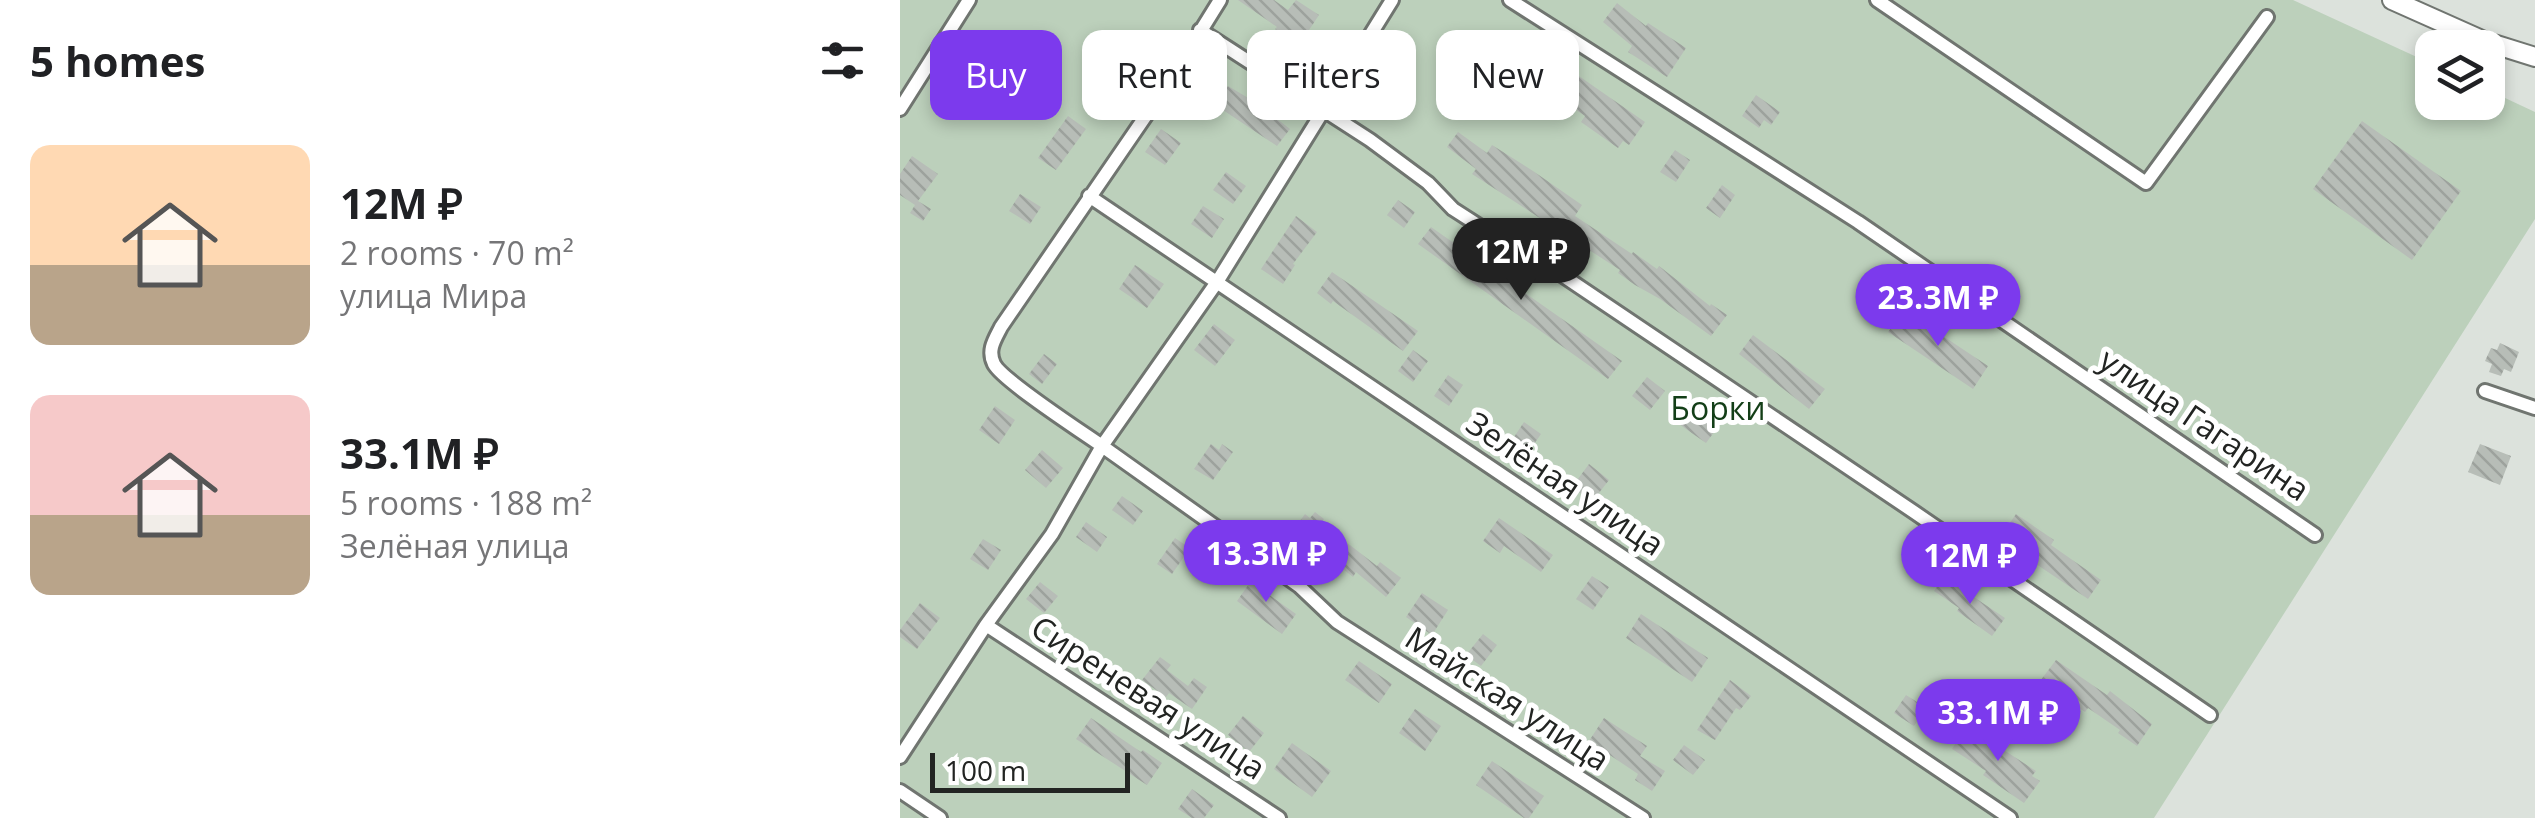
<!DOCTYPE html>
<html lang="en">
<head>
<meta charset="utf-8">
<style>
  :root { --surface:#fff; --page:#f2f2f2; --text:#202124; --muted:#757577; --accent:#7c3aed }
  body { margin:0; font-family:"Open Sans",sans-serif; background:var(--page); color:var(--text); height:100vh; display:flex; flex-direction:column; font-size:38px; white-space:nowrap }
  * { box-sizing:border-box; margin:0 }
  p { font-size:32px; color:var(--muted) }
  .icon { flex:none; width:55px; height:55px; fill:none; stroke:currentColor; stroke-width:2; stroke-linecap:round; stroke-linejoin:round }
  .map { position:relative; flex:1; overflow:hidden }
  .drawer { display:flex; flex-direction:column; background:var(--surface); width:900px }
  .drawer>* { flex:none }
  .top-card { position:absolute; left:30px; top:30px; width:950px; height:90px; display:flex; gap:20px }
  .controls { position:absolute; left:1515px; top:30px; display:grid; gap:20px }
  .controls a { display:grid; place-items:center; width:90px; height:90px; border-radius:20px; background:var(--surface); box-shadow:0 5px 15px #0003; font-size:50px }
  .scale { position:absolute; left:30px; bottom:25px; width:200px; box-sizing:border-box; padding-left:10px; border:5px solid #222422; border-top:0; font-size:28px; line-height:35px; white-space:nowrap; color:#222422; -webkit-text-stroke:8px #fff; paint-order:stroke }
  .price { position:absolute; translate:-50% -85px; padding:0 22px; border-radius:35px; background:var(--accent); color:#fff; font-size:32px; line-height:65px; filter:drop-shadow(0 2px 5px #0008) }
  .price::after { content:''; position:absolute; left:50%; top:60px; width:30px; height:22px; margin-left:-15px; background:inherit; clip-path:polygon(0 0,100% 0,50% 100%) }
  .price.on { background:#222; color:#fff }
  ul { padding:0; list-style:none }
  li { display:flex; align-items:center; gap:30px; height:250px; padding:0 30px }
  li span { display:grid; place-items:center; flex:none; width:280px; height:200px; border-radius:20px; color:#555 }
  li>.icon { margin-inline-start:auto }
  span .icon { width:120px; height:120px; fill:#fffc; stroke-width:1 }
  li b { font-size:42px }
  h2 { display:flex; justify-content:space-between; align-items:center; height:120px; padding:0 30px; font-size:42px }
  .pill { padding:0 35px; border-radius:20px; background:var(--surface); box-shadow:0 5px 15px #0003; font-size:35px; line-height:90px }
  .pill.on { background:var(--accent); color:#fff }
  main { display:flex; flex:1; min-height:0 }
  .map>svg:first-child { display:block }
  .green { fill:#bcd0bb }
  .building { fill:url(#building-back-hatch) }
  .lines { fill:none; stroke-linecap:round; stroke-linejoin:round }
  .street-casing { stroke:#707570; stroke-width:18 }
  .secondary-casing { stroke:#707570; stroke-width:22 }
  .street { stroke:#fff; stroke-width:12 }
  .secondary { stroke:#fff; stroke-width:18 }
  .labels { text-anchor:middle; stroke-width:10; stroke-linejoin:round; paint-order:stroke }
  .park-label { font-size:32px; fill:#133e17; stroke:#fff }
  .street-label { font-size:32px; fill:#222422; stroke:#fff }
</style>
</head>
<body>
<main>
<section class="drawer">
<h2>5 homes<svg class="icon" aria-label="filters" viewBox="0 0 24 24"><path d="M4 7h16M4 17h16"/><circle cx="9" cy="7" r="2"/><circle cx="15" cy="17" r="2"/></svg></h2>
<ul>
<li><span style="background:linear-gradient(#ffd9b3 60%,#b9a48a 0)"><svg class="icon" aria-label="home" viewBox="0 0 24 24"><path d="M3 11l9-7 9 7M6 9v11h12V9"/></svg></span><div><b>12M ₽</b><p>2 rooms · 70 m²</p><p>улица Мира</p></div></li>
<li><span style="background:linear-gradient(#f6c9c9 60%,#b9a48a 0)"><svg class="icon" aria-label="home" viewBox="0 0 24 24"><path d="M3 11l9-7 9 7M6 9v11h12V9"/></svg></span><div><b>33.1M ₽</b><p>5 rooms · 188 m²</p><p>Зелёная улица</p></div></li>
</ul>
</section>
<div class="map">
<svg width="1635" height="818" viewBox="0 0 1635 818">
  <defs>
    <pattern id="building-back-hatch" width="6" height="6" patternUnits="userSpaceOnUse" patternTransform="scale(2.5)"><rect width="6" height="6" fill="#b7bdb7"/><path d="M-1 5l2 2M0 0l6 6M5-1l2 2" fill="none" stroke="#9da29d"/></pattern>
  </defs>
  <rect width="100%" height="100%" fill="#dce2dc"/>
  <path class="green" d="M0,0H1393L1532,64V102H1588V90L1635,112V219L1254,818H0Z"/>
  <path class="building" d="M338,0H374L388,10L396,0L419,15L409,30L444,52L429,75L410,63L416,55L375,29L377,27Z
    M717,3L746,26L748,23L786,48L767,77L728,52L732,46L703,22Z
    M127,52L147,66L137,80L117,66Z
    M653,58L745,122L729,145L723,141L718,148L681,122L685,116L636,83Z
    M193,64L211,77L201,91L183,78Z
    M304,70L326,89L328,86L355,102L390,129L377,146L290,88Z
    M60,76L81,90L70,107L49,93Z
    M496,87L511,99L498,116L483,104Z
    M856,95L880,112L871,125L864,120L859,128L842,116Z
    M168,116L186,129L156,170L138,158Z
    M1462,121L1561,191L1512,260L1413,189Z
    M261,129L281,143L265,165L245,152Z
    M558,132L587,153L592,145L633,171L682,205L675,216L732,254L733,252L757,269L759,266L810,306L811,304L827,315L811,336L760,299L735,285L718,273L720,270L572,174L576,169L547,147Z
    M775,150L790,160L776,182L760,172Z
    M12,156L38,174L18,201L31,209L23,221L10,213L15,205L0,195V174Z
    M326,172L346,186L333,204L313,190Z
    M822,185L835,195L820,218L806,208Z
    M120,194L141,207L130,224L109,211Z
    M498,200L515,212L504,228L487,215Z
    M303,206L324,219L312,238L291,224Z
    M396,216L417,232L393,264L395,265L383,284L361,269Z
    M531,227L722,361L708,379L518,244Z
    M235,265L264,284L247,308L219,289Z
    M432,272L518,331L503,351L433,301L431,304L417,293Z
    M1004,310L1088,366L1073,389L988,332Z
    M314,324L335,340L315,366L294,350Z
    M853,335L925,389L909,409L839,354Z
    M1600,343L1619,352L1611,372L1604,369L1601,376L1589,372L1592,364L1585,361L1591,348L1597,350Z
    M513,350L528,361L513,382L498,371Z
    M144,354L157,364L142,384L129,374Z
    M548,375L563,385L549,406L534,396Z
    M747,377L765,391L750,410L732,396Z
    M790,402L820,424L806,443L776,422Z
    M95,406L115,420L99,444L79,430Z
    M624,422L641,434L625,457L608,446Z
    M311,444L319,450L322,444L333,452L313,480L294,469Z
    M1580,444L1611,456L1600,485L1568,472Z
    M142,450L163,468L146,488L125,470Z
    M689,464L709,480L692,502L672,487Z
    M222,496L243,511L233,525L212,510Z
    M415,512L424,519L419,526L444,545L446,542L477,566L480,562L501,578L486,597L456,572L453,577L419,550L417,553L391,533L405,514L410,518Z
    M1116,514L1154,540L1151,545L1201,580L1188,599L1099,539Z
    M599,518L653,555L641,572L604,546L600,553L583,541Z
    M186,522L207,537L197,552L176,537Z
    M275,538L290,548L272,574L257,564Z
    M83,539L101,550L88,570L70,559Z
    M356,574L370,584L365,592L396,614L382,634L337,601Z
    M692,576L709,587L693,610L676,599Z
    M1044,577L1105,618L1092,636L1057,611L1059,608L1034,591Z
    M140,582L158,596L144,613L126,599Z
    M522,593L548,610L532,635L506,617Z
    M20,603L40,618L17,649L0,637V630Z
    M741,614L808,658L792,682L726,638Z
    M583,634L597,645L581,666L566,655Z
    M260,657L271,665L267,670L288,686L294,678L307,687L292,709L269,693L266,697L242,680Z
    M1156,660L1207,695L1210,691L1252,724L1237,746L1218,733L1220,730L1188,708L1185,712L1140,681Z
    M459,661L492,684L479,703L445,680Z
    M830,680L851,696L840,710L836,708L815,740L797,730Z
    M1006,695L1017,702L1020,697L1038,709L1026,726L1018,720L1014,726L994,713Z
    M515,709L541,726L525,751L499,733Z
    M343,716L364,733L349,752L328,735Z
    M191,718L241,752L243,750L262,763L247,785L176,739Z
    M704,718L747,746L740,756L765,771L752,791L735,780L738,774L689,741Z
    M1067,726L1136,771L1132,776L1140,781L1124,803L1083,775L1086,771L1052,749Z
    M392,743L431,771L412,797L374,769Z
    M784,745L805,760L793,775L773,760Z
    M592,761L644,796L629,818H624L576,785Z
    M292,789L314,805L304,818H292L278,809Z"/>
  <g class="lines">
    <g class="street-casing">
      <path id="street" d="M492,0L317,282L202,446L399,586L437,622L743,818
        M610,0L958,222L1415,535
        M977,0L1246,183L1367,17
        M300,30L470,140L528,183L553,209L581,227L610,240L1014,512L1310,715
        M0,109L69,0
        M189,196L1110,818
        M1585,391L1635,408
        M86,625L379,818
        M0,757L86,625L152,534L202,446C182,432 102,380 94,364C87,350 95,339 101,327L271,79L320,0
        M0,791L40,818"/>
    </g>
    <g class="secondary-casing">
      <path id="secondary" d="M1492,0L1584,41L1635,57"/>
    </g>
    <use href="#street" class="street"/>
    <use href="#secondary" class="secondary"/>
  </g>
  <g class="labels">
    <g class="park-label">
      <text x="818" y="420">Борки</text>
    </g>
    <g class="street-label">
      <text transform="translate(1304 425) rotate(34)" y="11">улица Гагарина</text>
      <text transform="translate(665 484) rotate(34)" y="11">Зелёная улица</text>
      <text transform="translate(248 698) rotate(33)" y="11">Сиреневая улица</text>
      <text transform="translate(607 699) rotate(33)" y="11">Майская улица</text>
    </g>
  </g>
</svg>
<div class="controls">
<a><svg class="icon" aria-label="layers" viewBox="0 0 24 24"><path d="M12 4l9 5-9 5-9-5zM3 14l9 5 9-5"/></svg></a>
</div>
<div class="scale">100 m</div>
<b class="price on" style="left:621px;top:303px">12M ₽</b>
<b class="price" style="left:1038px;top:349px">23.3M ₽</b>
<b class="price" style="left:366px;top:605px">13.3M ₽</b>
<b class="price" style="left:1070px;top:607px">12M ₽</b>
<b class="price" style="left:1098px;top:764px">33.1M ₽</b>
<div class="top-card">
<a class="pill on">Buy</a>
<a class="pill">Rent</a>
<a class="pill">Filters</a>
<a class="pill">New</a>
</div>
</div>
</main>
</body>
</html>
